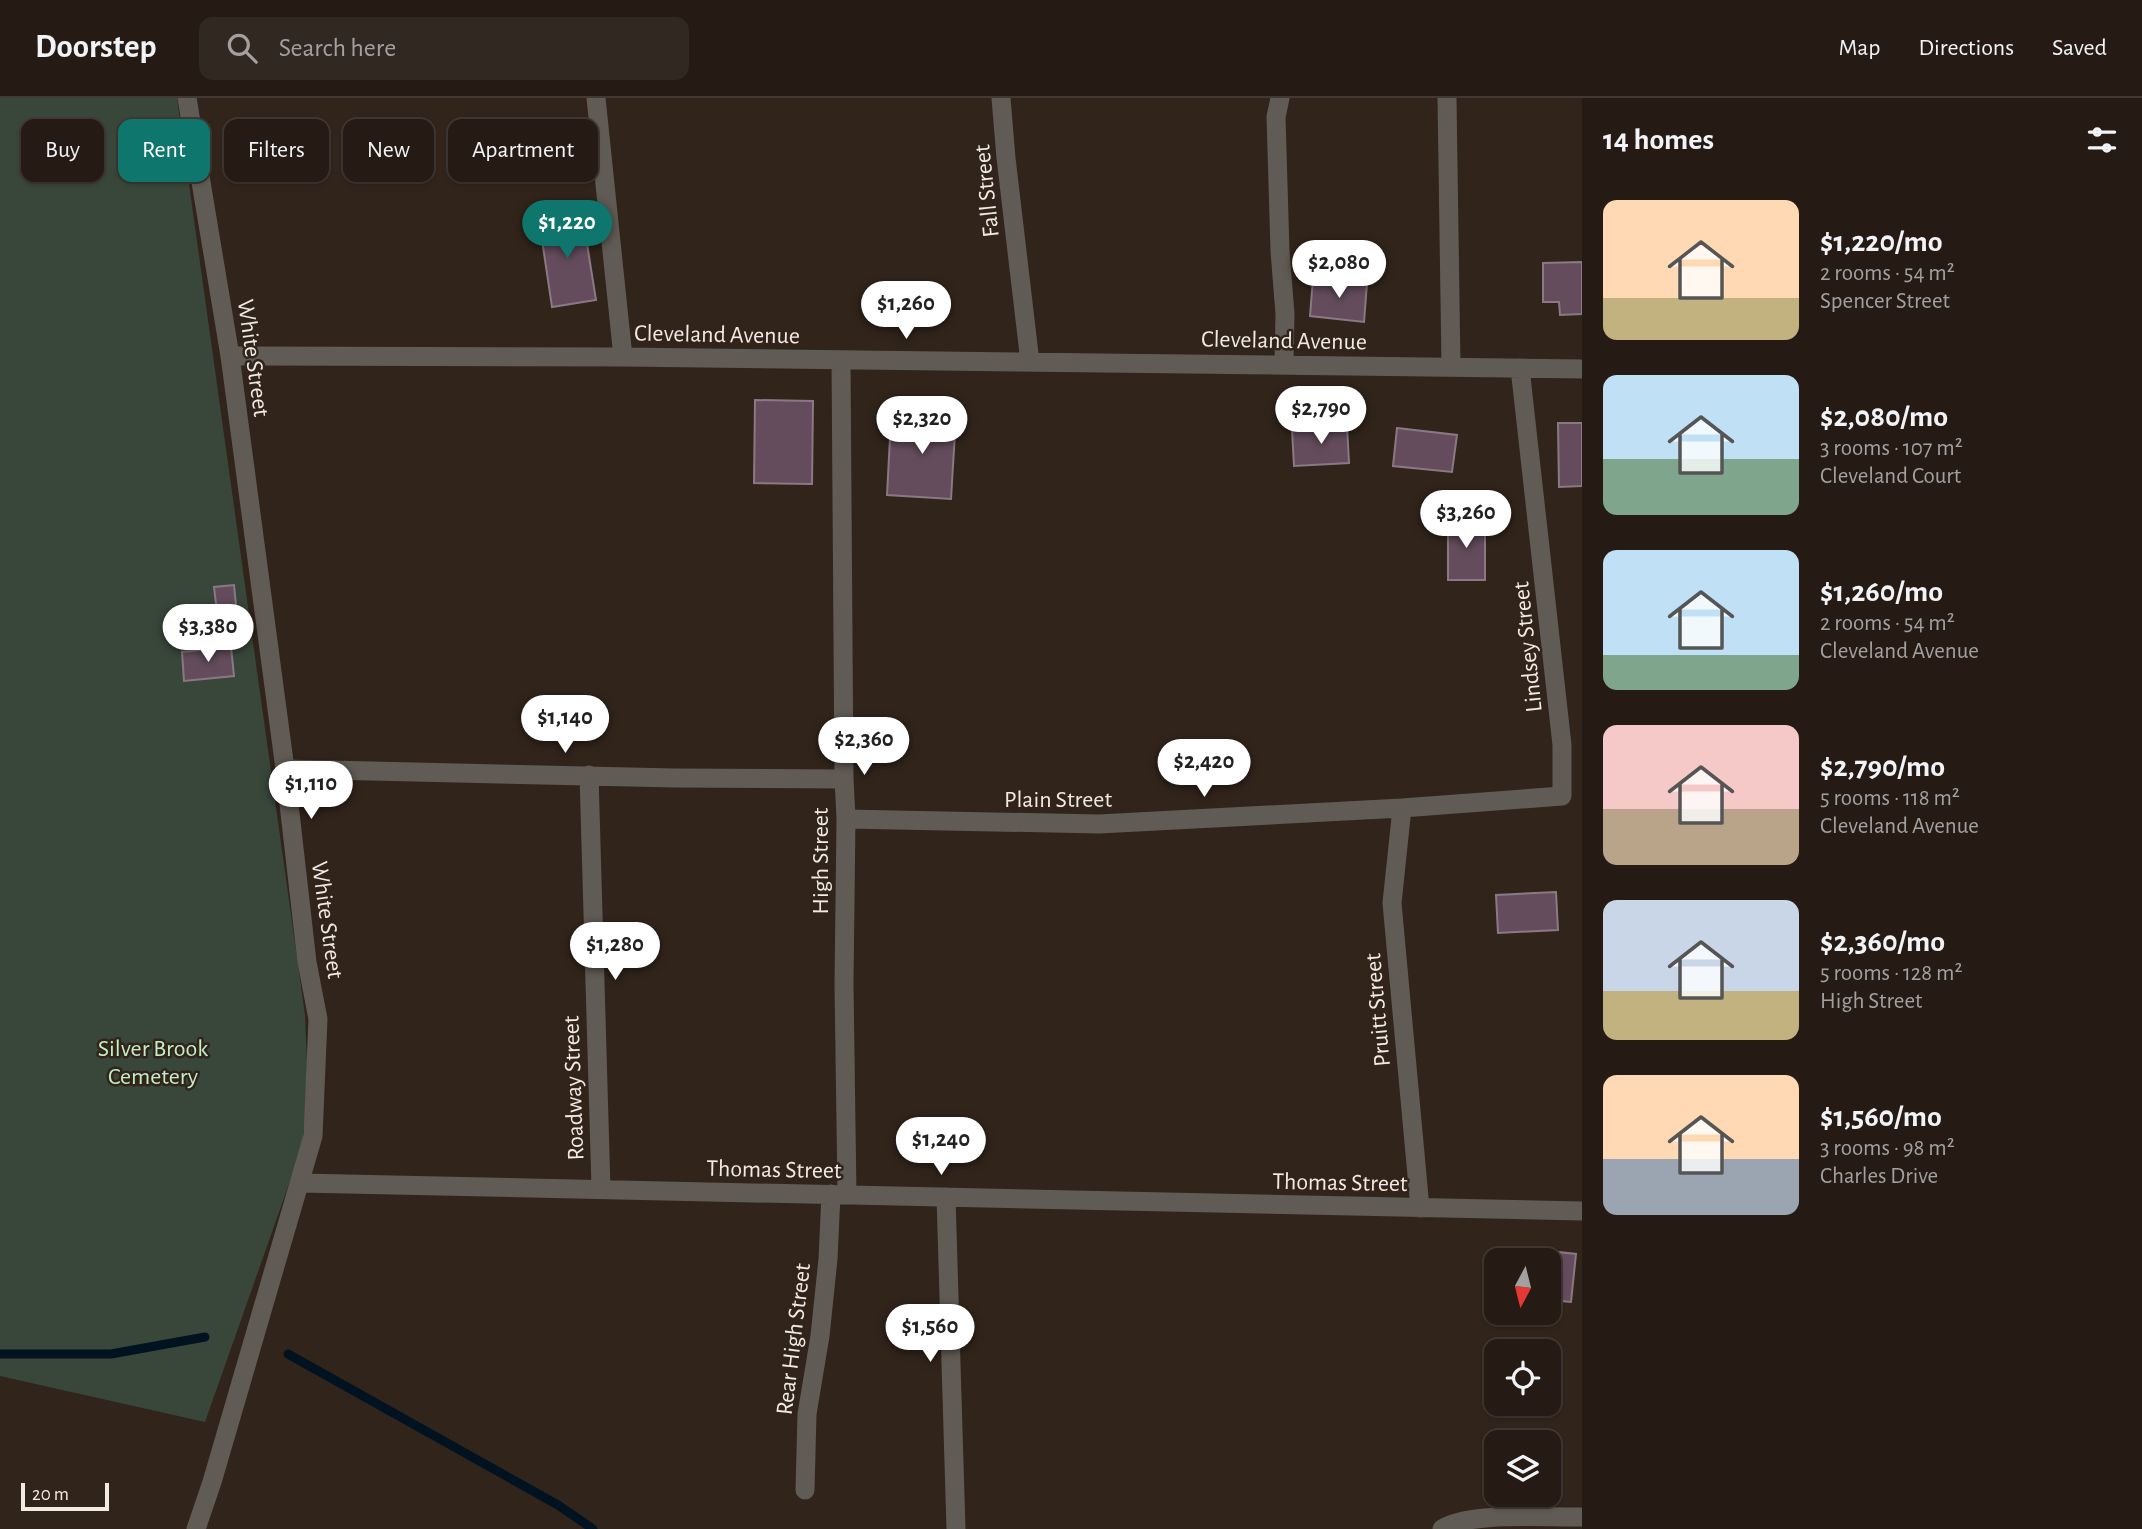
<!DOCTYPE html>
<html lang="en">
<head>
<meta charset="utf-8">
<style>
  :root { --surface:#251b14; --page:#312822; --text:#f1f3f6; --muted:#a3a1a0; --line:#423934; --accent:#0f766e }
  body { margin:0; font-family:"Alegreya Sans",sans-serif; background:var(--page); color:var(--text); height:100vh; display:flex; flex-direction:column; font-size:26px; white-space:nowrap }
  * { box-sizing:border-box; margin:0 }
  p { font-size:23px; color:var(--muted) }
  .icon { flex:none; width:38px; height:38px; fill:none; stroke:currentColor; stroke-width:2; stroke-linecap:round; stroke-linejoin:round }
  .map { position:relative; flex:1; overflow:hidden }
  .drawer { display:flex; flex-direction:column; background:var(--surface); width:560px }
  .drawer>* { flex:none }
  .top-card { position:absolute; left:21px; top:21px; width:665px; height:63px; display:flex; gap:14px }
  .needle { width:46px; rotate:187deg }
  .controls { position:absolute; left:1484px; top:1150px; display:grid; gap:14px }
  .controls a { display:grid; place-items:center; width:77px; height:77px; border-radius:14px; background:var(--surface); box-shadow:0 2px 5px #0004,0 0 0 2px var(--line); font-size:35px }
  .scale { position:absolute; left:21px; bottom:18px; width:88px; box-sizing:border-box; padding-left:7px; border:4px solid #f3eae4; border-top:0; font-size:19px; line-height:24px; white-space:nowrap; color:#f3eae4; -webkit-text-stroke:5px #31241b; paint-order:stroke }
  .price { position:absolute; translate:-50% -60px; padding:0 16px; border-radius:24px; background:#fff; color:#222; font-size:23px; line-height:46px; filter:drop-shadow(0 2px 4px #0008) }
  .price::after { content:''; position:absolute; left:50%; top:42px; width:21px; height:16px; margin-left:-10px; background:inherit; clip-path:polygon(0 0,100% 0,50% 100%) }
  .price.selected { background:var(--accent); color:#fff }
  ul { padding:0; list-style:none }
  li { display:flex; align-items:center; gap:21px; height:175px; padding:0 21px }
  li span { display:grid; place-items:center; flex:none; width:196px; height:140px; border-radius:14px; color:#555 }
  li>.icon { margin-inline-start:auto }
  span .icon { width:84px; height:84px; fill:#fffc; stroke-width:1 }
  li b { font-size:30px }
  h2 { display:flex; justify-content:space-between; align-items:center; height:84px; padding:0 21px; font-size:30px }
  .tag { padding:0 24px; border-radius:14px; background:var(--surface); box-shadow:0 2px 5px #0004,0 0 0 2px var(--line); font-size:24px; line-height:63px }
  .tag.selected { background:var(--accent); color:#fff }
  header { display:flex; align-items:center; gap:42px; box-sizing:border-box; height:98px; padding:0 35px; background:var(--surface); border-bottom:2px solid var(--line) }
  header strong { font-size:33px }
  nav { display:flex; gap:38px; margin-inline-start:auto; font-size:24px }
  .search { width:490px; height:63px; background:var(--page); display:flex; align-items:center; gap:18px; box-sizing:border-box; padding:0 24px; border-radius:14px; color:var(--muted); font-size:26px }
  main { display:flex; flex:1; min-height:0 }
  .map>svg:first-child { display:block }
  .green { fill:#39473a }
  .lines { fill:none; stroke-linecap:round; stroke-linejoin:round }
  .stream { stroke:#011321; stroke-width:9 }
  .building { fill:#644c5c; stroke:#8a7984; stroke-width:2 }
  .minor { stroke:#615b55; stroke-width:19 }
  .tertiary { stroke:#615b55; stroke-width:19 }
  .labels { text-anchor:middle; stroke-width:5; stroke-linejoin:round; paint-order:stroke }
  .street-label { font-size:24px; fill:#f3eae4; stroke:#31241b }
  .park-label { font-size:24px; fill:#c4eec5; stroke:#31241b }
</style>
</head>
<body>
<header>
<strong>Doorstep</strong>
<div class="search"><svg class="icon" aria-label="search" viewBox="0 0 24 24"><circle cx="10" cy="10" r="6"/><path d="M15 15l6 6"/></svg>Search here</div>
<nav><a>Map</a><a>Directions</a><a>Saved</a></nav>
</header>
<main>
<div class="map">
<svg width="1582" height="1431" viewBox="0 0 1582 1431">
  <rect width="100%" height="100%" fill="#31241b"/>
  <path class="green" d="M0,0H177L305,917L308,989L302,1049L205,1324L0,1278Z"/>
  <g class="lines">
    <path class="stream" d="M0,1256H111L205,1239
      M288,1256L558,1407L593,1431"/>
  </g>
  <path class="building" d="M569,108L572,129L584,127L596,202L552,209L541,135L551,133L548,111Z
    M1582,164V216L1560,217L1559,204H1543V165Z
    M1313,180L1367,185L1364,224L1310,218Z
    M755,302L813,303L812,386L754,385Z
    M895,314L956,318L951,401L887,397L890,340H893Z
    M1558,325H1582V388L1559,389Z
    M1347,328L1349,365L1294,368L1292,332Z
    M1397,330L1457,337L1452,374L1393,368Z
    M1448,421H1485V482H1448Z
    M234,487L239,538L220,540L214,489Z
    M231,549L234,578L184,583L182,554Z
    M1556,794L1558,832L1498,835L1496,797Z
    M1522,1150L1576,1156L1571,1204L1549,1202V1162H1520Z"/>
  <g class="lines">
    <path class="minor" d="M596,0L623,259
      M1001,0L1006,60L1030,264
      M1280,0L1276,19L1280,153L1285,216L1284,266
      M1447,0L1451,268
      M230,258L623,259L1582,271
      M841,262L844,681L846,721L844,886L847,1097
      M285,671L675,680L844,681
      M589,677L601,1091
      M1402,710L1392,805L1420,1110
      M846,721L1099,726L1402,710L1562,698V647L1520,270
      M300,1085L1582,1113
      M946,1099L956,1431
      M805,1392L807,1316L820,1238L828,1161L831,1096
      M1442,1431C1470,1413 1547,1420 1582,1419"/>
    <path class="tertiary" d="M187,0L230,258L285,671L307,864L318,921L313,1038L212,1384L196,1431"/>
  </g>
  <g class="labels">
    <g class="street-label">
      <text transform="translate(986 93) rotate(-96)" y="8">Fall Street</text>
      <text transform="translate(717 236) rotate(1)" y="8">Cleveland Avenue</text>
      <text transform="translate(1284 242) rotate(1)" y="8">Cleveland Avenue</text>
      <text transform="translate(254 260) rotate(82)" y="8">White Street</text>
      <text transform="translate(1527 549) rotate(-96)" y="8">Lindsey Street</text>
      <text x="1058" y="709">Plain Street</text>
      <text transform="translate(820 763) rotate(-90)" y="8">High Street</text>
      <text transform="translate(328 822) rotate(82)" y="8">White Street</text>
      <text transform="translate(1377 912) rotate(-95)" y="8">Pruitt Street</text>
      <text transform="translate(573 990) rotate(-92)" y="8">Roadway Street</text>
      <text transform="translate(774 1071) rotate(1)" y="8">Thomas Street</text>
      <text transform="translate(1340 1084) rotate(1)" y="8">Thomas Street</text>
      <text transform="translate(793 1241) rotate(-83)" y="8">Rear High Street</text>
    </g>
    <g class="park-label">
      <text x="153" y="958">Silver Brook<tspan x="153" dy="28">Cemetery</tspan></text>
    </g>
  </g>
</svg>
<div class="controls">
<a><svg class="needle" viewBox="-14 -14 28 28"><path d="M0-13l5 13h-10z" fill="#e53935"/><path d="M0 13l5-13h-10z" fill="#a3a1a0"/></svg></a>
<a><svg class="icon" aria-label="locate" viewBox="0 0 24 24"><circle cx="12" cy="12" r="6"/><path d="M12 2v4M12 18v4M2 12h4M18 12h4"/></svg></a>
<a><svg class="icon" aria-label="layers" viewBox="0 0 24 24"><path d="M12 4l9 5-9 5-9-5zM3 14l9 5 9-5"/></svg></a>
</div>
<div class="scale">20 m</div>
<b class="price selected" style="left:567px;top:162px">$1,220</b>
<b class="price" style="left:1339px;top:202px">$2,080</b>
<b class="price" style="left:906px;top:243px">$1,260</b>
<b class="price" style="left:1321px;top:348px">$2,790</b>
<b class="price" style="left:922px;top:358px">$2,320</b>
<b class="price" style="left:1466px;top:452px">$3,260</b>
<b class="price" style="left:208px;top:566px">$3,380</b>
<b class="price" style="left:565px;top:657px">$1,140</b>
<b class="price" style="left:864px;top:679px">$2,360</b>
<b class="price" style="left:1204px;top:701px">$2,420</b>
<b class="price" style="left:311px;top:723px">$1,110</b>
<b class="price" style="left:615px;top:884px">$1,280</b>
<b class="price" style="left:941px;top:1079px">$1,240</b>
<b class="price" style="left:930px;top:1266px">$1,560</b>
<div class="top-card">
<a class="tag">Buy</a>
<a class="tag selected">Rent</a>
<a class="tag">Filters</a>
<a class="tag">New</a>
<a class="tag">Apartment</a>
</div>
</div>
<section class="drawer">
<h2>14 homes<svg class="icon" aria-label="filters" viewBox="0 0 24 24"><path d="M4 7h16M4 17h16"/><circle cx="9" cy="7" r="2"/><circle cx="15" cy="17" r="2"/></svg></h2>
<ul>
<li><span style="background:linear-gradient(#ffd9b3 70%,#c2b280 0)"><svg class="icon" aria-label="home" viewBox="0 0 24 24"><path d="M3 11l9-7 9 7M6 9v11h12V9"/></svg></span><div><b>$1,220/mo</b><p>2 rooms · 54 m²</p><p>Spencer Street</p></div></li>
<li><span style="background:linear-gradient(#bfe0f5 60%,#7fa58c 0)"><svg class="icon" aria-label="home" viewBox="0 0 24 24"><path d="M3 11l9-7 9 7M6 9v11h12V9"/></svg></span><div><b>$2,080/mo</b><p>3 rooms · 107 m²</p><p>Cleveland Court</p></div></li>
<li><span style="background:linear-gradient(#bfe0f5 75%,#7fa58c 0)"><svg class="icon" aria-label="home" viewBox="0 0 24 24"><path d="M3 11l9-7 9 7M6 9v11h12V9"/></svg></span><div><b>$1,260/mo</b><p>2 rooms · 54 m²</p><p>Cleveland Avenue</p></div></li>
<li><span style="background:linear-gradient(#f6c9c9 60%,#b9a48a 0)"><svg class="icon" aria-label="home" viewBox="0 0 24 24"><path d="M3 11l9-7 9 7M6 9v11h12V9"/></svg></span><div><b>$2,790/mo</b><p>5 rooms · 118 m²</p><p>Cleveland Avenue</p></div></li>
<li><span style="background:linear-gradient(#c9d6e8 65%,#c2b280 0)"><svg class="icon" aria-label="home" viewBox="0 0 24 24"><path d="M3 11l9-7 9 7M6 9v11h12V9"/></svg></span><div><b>$2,360/mo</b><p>5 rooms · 128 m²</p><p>High Street</p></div></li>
<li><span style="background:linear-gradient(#ffd9b3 60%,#9aa5b1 0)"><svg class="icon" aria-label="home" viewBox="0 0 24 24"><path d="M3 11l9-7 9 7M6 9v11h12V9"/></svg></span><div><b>$1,560/mo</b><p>3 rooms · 98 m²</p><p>Charles Drive</p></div></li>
</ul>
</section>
</main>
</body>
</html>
